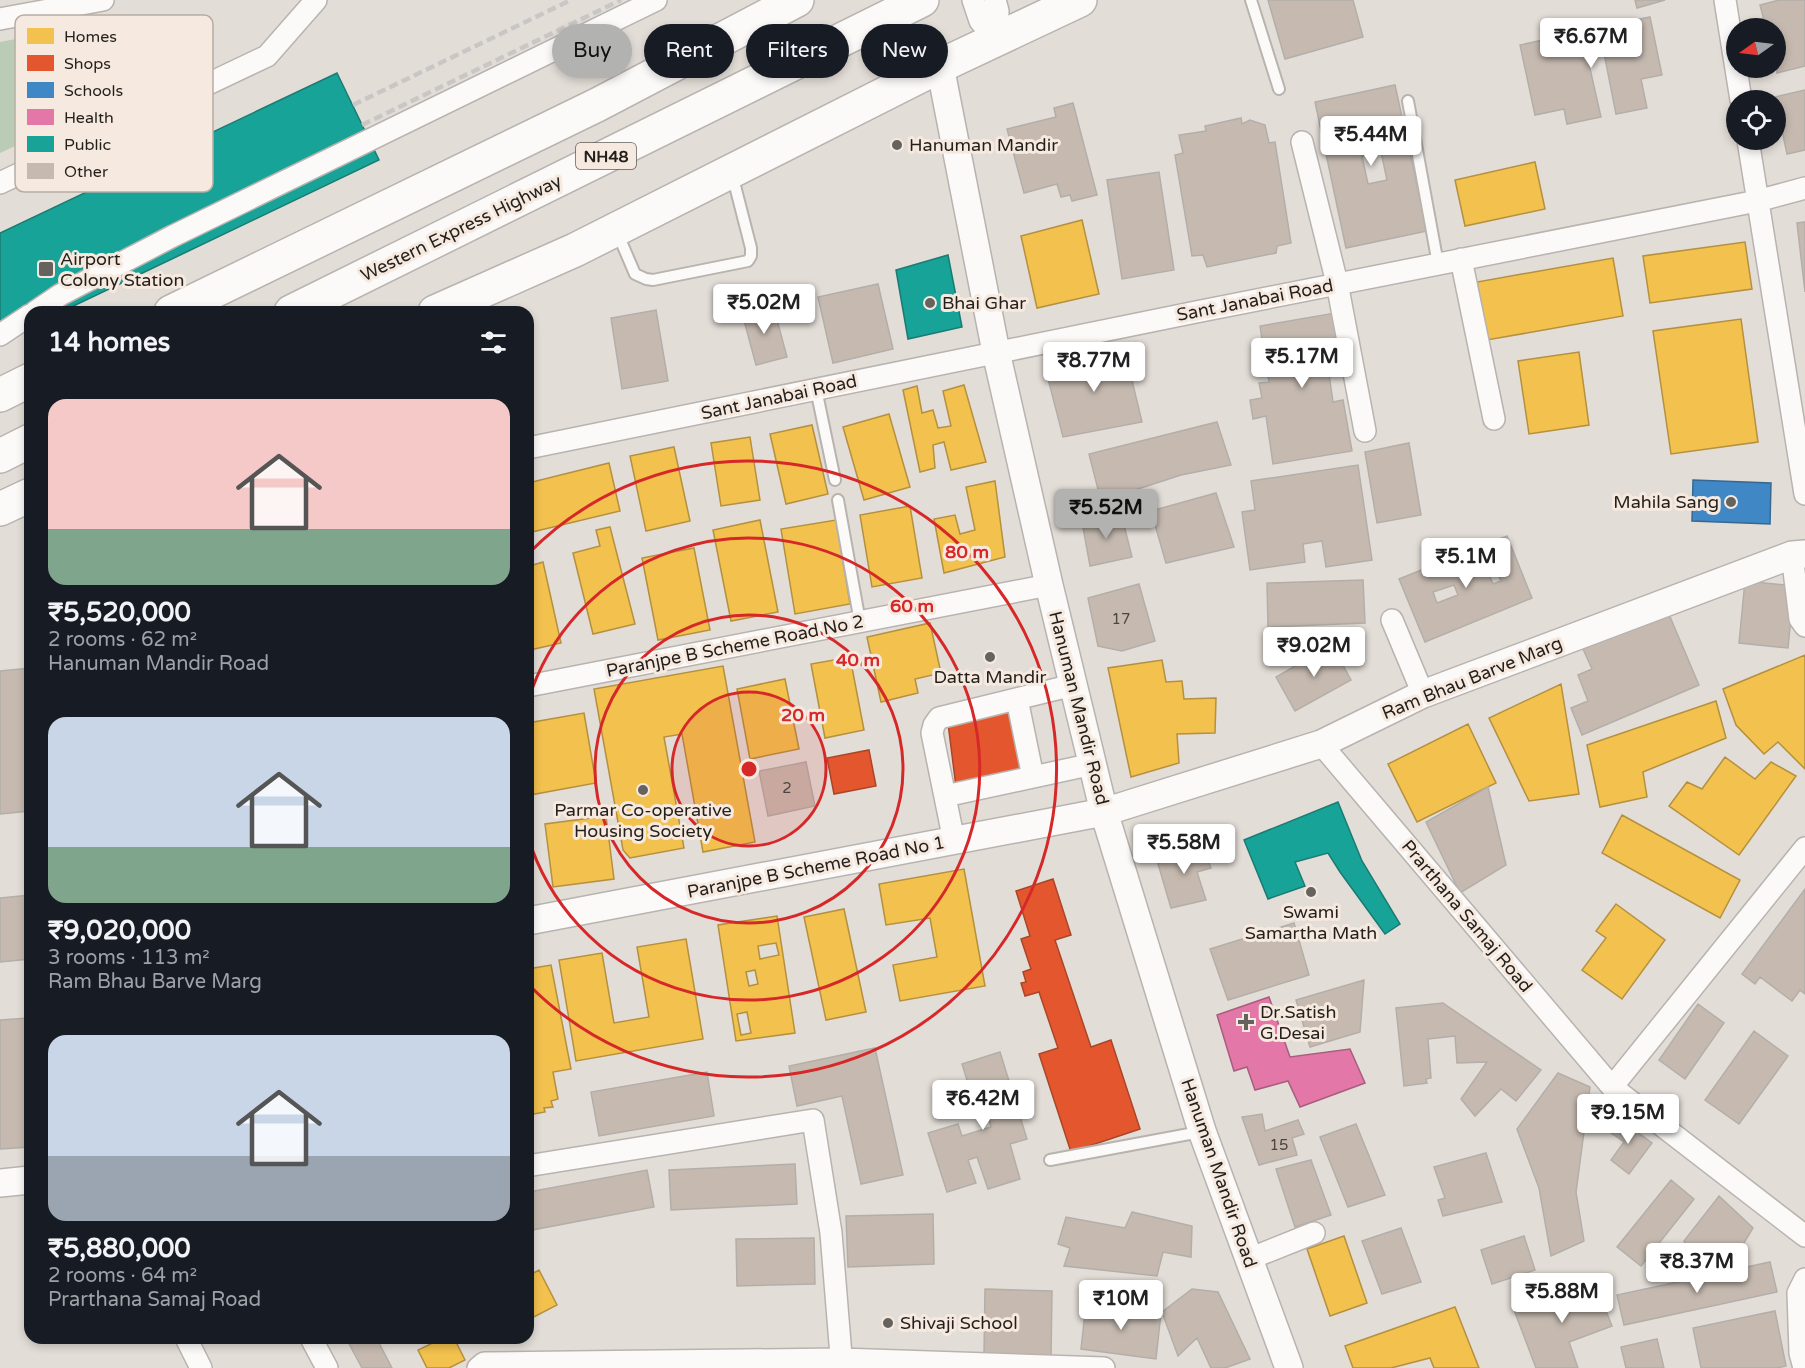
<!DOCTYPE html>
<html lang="en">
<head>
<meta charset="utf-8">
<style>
  :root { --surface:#171b24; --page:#20242c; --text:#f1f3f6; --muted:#9ea1a6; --accent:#b2b2b1 }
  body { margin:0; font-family:"Varela Round",sans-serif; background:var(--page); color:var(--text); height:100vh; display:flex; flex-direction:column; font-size:22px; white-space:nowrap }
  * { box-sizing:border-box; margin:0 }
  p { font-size:20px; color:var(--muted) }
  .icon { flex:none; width:33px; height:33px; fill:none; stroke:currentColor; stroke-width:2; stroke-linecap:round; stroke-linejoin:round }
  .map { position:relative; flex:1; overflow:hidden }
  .side { position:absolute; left:24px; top:306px; width:510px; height:1038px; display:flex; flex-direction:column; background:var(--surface); border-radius:18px; box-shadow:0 3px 9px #0003 }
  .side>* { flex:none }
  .top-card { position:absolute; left:552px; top:24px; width:570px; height:54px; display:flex; gap:12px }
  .needle { width:39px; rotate:256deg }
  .tools { position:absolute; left:1726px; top:18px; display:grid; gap:12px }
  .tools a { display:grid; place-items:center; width:60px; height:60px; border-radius:50%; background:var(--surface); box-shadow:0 3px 9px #0003; font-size:30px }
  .price { position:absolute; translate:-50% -51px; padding:0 14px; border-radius:6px; background:#fff; color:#222; font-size:20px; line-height:39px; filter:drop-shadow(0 2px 3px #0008) }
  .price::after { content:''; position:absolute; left:50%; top:36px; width:18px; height:14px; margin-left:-9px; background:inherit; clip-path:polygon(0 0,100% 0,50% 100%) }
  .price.active { background:var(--accent); color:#111 }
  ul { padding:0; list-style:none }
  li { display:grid; align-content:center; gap:12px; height:318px; padding:0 24px }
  li span { display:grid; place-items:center; height:186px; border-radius:18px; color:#555 }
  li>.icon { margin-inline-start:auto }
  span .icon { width:108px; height:108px; fill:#fffc; stroke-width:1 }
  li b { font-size:26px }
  h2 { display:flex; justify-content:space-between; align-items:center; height:72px; padding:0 24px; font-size:26px }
  .pill { padding:0 21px; border-radius:27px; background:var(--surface); box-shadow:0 3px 9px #0003; font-size:21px; line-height:54px }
  .pill.active { background:var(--accent); color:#111 }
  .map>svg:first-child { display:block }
  .park { fill:#baccb6 }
  .homes { fill:#f2c14e; stroke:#b4903f; stroke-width:1.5; fill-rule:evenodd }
  .shops { fill:#e4572e; stroke:#aa4628; stroke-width:1.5 }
  .schools { fill:#3f88c5; stroke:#376892; stroke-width:1.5 }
  .health { fill:#e377a8; stroke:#a95d7e; stroke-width:1.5 }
  .public { fill:#17a398; stroke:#1b7b72; stroke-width:1.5 }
  .building { fill:#c6bab0; stroke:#b3aea9; stroke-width:1.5; fill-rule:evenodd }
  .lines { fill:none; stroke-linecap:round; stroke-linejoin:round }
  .service-casing { stroke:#b8b3af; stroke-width:14 }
  .minor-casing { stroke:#b8b3af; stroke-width:24 }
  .tertiary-casing { stroke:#b8b3af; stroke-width:30 }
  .primary-casing { stroke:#b8b3af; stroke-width:36 }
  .motorway-casing { stroke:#b8b3af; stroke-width:36 }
  .service { stroke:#fbfaf9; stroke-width:10 }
  .minor { stroke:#fbfaf9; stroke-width:21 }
  .tertiary { stroke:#fbfaf9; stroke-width:27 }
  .primary { stroke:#fbfaf9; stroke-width:33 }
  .motorway { stroke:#fbfaf9; stroke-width:33 }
  .rail { stroke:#c9c7c6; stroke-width:4.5; stroke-dasharray:9 4.5; stroke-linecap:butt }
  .ring { fill:none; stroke:#d62828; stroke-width:3 }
  .poi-dot { fill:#66625d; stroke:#f6e9df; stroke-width:2 }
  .labels { text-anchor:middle; stroke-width:6; stroke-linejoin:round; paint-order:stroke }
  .number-label { font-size:15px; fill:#4c4640 }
  .shield { fill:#f6e9df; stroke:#625c56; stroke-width:1.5 }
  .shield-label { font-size:16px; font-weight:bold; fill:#231f1b }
  .poi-label { font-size:18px; fill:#231f1b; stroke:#f6e9df; text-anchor:start }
  .street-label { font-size:18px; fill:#231f1b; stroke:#f6e9df }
  .key { fill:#f6e9df; stroke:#b7aca4; stroke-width:1.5 }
  .key-label { font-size:16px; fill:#231f1b }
  .centre { fill:#d62828; stroke:#f6e9df; stroke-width:3 }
  .ring-label { font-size:18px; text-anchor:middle; font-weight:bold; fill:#d62828; stroke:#f6e9df; stroke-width:6; stroke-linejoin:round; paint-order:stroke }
</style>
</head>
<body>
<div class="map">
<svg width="1805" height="1368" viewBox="0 0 1805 1368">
  <rect width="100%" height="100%" fill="#e3ddd7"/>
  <path class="park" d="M26,37L52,129L0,153V42Z"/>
  <path class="homes" d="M1535,162L1545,209L1465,226L1455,180Z
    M1082,220L1099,294L1037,308L1021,236Z
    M1745,242L1752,289L1650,303L1643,256Z
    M1613,258L1623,316L1487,340L1477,282Z
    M1741,319L1758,442L1671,454L1653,331Z
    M1579,352L1589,425L1529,434L1518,361Z
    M964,385L986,462L951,470L944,442L933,445L935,468L920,472L903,390L917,386L922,413L933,410L938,428L951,426L943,391Z
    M889,414L910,487L864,500L843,427Z
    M812,425L828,494L786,504L770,434Z
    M750,437L760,500L721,506L711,443Z
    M674,447L690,521L646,531L630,456Z
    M609,463L620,511L528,533V483Z
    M995,481L1005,557L944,573L934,519L955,515L960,534L975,530L966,487Z
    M910,506L922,578L872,587L860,515Z
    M760,520L778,612L731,621L713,530Z
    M836,520L850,604L795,614L781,529Z
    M610,527L635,624L593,634L573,553L600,546L596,530Z
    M528,543L533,565L543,562L561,643L530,650L528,639Z
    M694,548L710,630L658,640L642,558Z
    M930,623L941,673L915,679L918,693L881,702L867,637Z
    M1805,655V769L1778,742L1764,754L1736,725L1723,689Z
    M850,657L864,730L825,738L811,664Z
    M1162,660L1166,682L1182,681L1184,699L1216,698L1215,733L1177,734L1179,763L1131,777L1108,668Z
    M723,666L755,842L703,852L682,734L664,737L684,848L630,858L623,850L594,689Z
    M785,679L799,749L750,759L737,689Z
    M1561,684L1579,794L1529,801L1489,718Z
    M1716,701L1726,738L1643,772L1647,797L1600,807L1587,745Z
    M584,713L596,783L530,795L528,766L533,764L528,736V723Z
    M1468,724L1496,783L1417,822L1388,764Z
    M1725,757L1755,779L1771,762L1796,776L1739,855L1669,806L1687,782L1702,789Z
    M1622,815L1740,880L1720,918L1602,853Z
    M606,816L614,879L553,887L545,824Z
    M964,869L985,986L900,1001L893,965L937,957L930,918L886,925L879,884Z
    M1616,904L1665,940L1622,999L1582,970L1606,938L1596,931Z
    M844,909L866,1012L826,1020L804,917Z
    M777,916L795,1033L736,1041L718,925ZM776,943L779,955L760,959L758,946ZM755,970L758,984L749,986L746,972ZM747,1012L751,1033L741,1035L737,1014Z
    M686,939L703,1039L576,1061L559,960L602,953L614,1023L649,1017L637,947Z
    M551,965L571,1069L553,1072L558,1099L551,1101L553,1107L544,1108L545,1112L528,1115V969Z
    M1344,1236L1367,1303L1330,1316L1307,1249Z
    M539,1270L557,1305L528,1320V1276Z
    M1455,1307L1479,1368H1434L1430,1358L1391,1368H1353L1345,1346Z
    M443,1338H454L465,1360L449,1368H427L418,1350Z"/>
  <path class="shops" d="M1014,711L1026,775L956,787L948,723Z
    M869,750L876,786L834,794L827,758Z
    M1053,879L1071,935L1055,940L1091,1047L1111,1040L1140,1129L1071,1152L1039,1054L1058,1048L1039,992L1025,996L1021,983L1026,982L1023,972L1031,969L1021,939L1030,936L1016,891Z"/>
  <path class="schools" d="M1693,480L1771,483L1770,524L1692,521Z"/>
  <path class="health" d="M1269,997L1290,1057L1350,1049L1365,1083L1300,1107L1288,1081L1255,1090L1247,1067L1234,1071L1217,1015Z"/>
  <path class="public" d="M337,73L379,160L61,312H30L0,341V233Z
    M948,255L962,327L908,339L896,270Z
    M1338,802L1362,861L1400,924L1385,934L1340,872L1328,853L1295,862L1305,886L1268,899L1244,840Z"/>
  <path class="building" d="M1268,0H1353L1363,37L1285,59Z
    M1635,0H1665L1637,8Z
    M1779,0H1805V66L1777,73L1776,28H1766L1760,5Z
    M1650,17L1662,75L1641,79L1647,108L1616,114L1603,48L1586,51L1601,117L1567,124L1564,109L1535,115L1520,45Z
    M1395,85L1427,231L1346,248L1315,102ZM1381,152L1387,180L1368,184L1362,156Z
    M1805,90V150L1787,154L1775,97Z
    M1073,103L1097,195L1072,201L1070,195L1061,197L1057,184L1024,193L1007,129L1056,117L1054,108Z
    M1241,118L1242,124L1250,120L1265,125L1269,143L1275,142L1291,243L1277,246L1276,253L1207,267L1203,255L1192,256L1175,155L1183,153L1179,135L1206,131L1205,126Z
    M1159,172L1174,270L1122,279L1107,180Z
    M1805,222V292L1797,223Z
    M878,284L893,349L833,363L818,297Z
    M773,305L787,357L756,365L742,313Z
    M656,310L668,381L622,389L611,318Z
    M1335,313L1343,365L1328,367L1333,402L1343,400L1352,451L1273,464L1266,416L1253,419L1250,400L1262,398L1259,383L1269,382L1265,356L1256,358L1253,341L1262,339L1260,326Z
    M1124,347L1142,422L1063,437L1045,367Z
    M1217,422L1231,465L1181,475L1101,501L1089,454Z
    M1409,443L1421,515L1377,523L1365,452Z
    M1358,465L1372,560L1326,567L1322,541L1303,544L1305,562L1250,570L1242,512L1255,510L1251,481Z
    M1216,493L1234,547L1166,563L1151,511Z
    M1121,513L1132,557L1090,566L1082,522Z
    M1507,536L1532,598L1425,642L1399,579ZM1496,569L1501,581L1493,584L1488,572ZM1454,585L1458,595L1437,603L1433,592Z
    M1363,580L1365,623L1268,627L1267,583Z
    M1745,581L1794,586L1788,648L1739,643Z
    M1139,584L1155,641L1122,651L1098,646L1088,598Z
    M1668,612L1699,685L1582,735L1571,708L1588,701L1578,675L1592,669L1583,649Z
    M1332,645L1351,680L1295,711L1276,677Z
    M30,668V811L0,814V671Z
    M806,762L815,806L768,816L759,771Z
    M1488,787L1506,865L1460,893L1426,822Z
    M1201,843L1211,868L1197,872L1206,900L1171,908L1156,857Z
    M1805,889V994L1800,990L1792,1001L1760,977L1755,984L1742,974Z
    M30,895V959L0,962V898Z
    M1294,923L1309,975L1228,1000L1210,949Z
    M1364,980L1360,1032L1310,1047L1296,1000Z
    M1443,1003L1541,1070L1516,1101L1501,1089L1475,1116L1461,1099L1487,1062L1457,1063L1455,1036L1428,1039L1431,1078L1426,1079L1427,1083L1404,1086L1396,1008Z
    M1698,1004L1724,1023L1685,1079L1659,1060Z
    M28,1018L30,1049V1147L0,1149V1020Z
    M1754,1031L1788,1056L1739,1124L1705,1100Z
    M875,1048L903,1175L861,1184L842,1096L797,1106L789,1066Z
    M1000,1052L1027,1139L1010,1144L1020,1179L988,1189L977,1157L968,1160L976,1183L947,1192L928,1133L958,1124L962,1136L991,1127L986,1109L977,1112L962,1064Z
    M707,1072L714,1116L599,1136L591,1092Z
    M1558,1073L1590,1087L1576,1192L1584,1241L1551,1256L1539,1188L1517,1129Z
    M1262,1114L1265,1131L1298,1120L1304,1134L1292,1138L1297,1155L1259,1165L1242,1117Z
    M1617,1117L1652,1143L1629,1174L1611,1160L1624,1142L1607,1130Z
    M1356,1124L1385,1195L1348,1207L1320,1137Z
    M1486,1153L1502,1202L1443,1216L1438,1200L1445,1198L1434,1167Z
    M1311,1160L1331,1215L1295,1227L1276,1169Z
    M795,1164L797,1204L671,1210L669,1170Z
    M647,1170L654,1207L532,1230L528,1208V1192Z
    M1671,1180L1694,1199L1641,1266L1617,1247Z
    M1719,1196L1753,1228L1744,1243L1689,1248L1684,1241Z
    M1132,1212L1192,1226L1191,1257L1163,1252L1157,1276L1064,1266L1070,1248L1058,1244L1066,1217L1125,1228Z
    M933,1214L934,1264L848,1267L846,1216Z
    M1401,1228L1421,1282L1382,1294L1362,1241Z
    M1524,1236L1535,1270L1492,1284L1481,1250Z
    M814,1238L815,1284L737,1286L736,1239Z
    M1770,1262L1777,1292L1624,1325L1617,1295Z
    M1594,1280L1612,1326L1569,1342L1578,1368H1536L1514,1310Z
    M985,1289L1052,1291L1051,1357L984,1355Z
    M1192,1289L1218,1292L1250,1359L1225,1368H1211L1197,1338L1178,1356L1162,1312Z
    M1086,1303L1161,1313L1156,1359L1081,1349Z
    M1775,1311L1786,1366L1777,1368H1701L1693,1328Z
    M346,1338H379L377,1339L392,1368H362Z
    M1657,1339L1664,1368H1626L1621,1347Z"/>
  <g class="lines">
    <g class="service-casing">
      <path id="service" d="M1251,0L1279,89
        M1408,101L1438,264
        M617,232L635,274L646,279L653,280L748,261L751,256V248L732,174
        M816,389L835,480
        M838,500L860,622
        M1050,1160L1200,1132"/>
    </g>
    <g class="minor-casing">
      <path id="minor" d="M973,0L980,21L997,39
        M995,0L998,11L997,39
        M1725,0L1741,100
        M0,19L103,0
        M1748,140L1805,494
        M1302,142L1337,283L1365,431
        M0,183L267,56L316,0
        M1461,259L1494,419
        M35,312L60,295L173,236L656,0
        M0,335L30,315
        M528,448L1196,312L1757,201L1805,188
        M1792,555L1800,619L1805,626
        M1392,620L1423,694
        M528,686L1049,585
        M1017,699L1033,777
        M1321,744L1612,1087L1805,1236
        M945,796L1093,764
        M954,841L932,733L934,725L939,718L1073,685
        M1612,1087L1805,848
        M533,1165L813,1120L831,1233L842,1368
        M1249,1259L1314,1233
        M186,1338L201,1368
        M311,1338L327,1368
        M478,1368L484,1363L841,1359L1104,1368
        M1804,1368L1800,1353L1798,1293L1805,1279"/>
    </g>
    <g class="tertiary-casing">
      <path id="tertiary" d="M940,66L996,352L1049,585L1104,812L1202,1131L1289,1368
        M528,921L1104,812L1321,744L1423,694L1792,555L1805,554
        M0,1183L30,1180"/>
    </g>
    <g class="primary-casing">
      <path id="primary" d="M435,312L575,250L940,66L1080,0
        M0,509L30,495"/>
    </g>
    <g class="motorway-casing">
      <path id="motorway" d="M171,312L597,105L797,0
        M291,312L922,0
        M0,395L30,380
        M0,456L30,441"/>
    </g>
    <use href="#service" class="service"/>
    <use href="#minor" class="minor"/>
    <use href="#tertiary" class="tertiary"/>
    <use href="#primary" class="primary"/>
    <use href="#motorway" class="motorway"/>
    <path class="rail" d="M353,105L571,0
      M362,125L621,0"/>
  </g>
  <circle cx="749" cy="769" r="77" fill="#d62828" fill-opacity=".12"/>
  <g class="ring">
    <circle cx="749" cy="769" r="77"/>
    <circle cx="749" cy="769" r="154"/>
    <path d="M528 701A231 231 0 1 1 528 837"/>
    <path d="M529 553A308 308 0 1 1 529 985"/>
  </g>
  <g class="poi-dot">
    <circle cx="897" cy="145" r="6"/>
    <rect x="38" y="261" width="16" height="16" rx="3"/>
    <circle cx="930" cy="303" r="6"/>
    <circle cx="1731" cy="502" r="6"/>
    <circle cx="990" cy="657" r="6"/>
    <circle cx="643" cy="790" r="6"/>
    <circle cx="1311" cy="892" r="6"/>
    <path d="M1243 1013h6v6h6v6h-6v6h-6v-6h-6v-6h6z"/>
    <circle cx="888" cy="1323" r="6"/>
  </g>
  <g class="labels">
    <g class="number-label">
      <text x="1121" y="624">17</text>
      <text x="787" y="793">2</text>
      <text x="1279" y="1150">15</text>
    </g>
    <rect class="shield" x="576" y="143" width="60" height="26" rx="4.5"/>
    <g class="shield-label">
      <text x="606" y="162">NH48</text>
    </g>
    <g class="poi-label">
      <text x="909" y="151">Hanuman Mandir</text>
      <text x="60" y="265">Airport<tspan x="60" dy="21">Colony Station</tspan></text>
      <text x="942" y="309">Bhai Ghar</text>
      <text x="1719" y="508" text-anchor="end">Mahila Sang</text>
      <text x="990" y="683" text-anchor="middle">Datta Mandir</text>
      <text x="643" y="816" text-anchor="middle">Parmar Co-operative<tspan x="643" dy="21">Housing Society</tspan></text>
      <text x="1311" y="918" text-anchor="middle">Swami<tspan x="1311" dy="21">Samartha Math</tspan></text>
      <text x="1260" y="1018">Dr.Satish<tspan x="1260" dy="21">G.Desai</tspan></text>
      <text x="900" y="1329">Shivaji School</text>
    </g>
    <g class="street-label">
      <text transform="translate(461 228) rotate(-26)" y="6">Western Express Highway</text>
      <text transform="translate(1255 300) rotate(-11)" y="6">Sant Janabai Road</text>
      <text transform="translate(779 397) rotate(-12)" y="6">Sant Janabai Road</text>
      <text transform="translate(735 646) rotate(-11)" y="6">Paranjpe B Scheme Road No 2</text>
      <text transform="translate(1472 678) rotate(-22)" y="6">Ram Bhau Barve Marg</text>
      <text transform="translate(1079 708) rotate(76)" y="6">Hanuman Mandir Road</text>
      <text transform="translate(816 867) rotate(-11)" y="6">Paranjpe B Scheme Road No 1</text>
      <text transform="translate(1467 916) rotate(50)" y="6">Prarthana Samaj Road</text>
      <text transform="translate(1219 1173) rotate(71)" y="6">Hanuman Mandir Road</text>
    </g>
  </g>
  <rect x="15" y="15" width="198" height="177" rx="9" class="key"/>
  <rect x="27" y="28" width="27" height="16" fill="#f2c14e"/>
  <rect x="27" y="55" width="27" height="16" fill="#e4572e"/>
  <rect x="27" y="82" width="27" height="16" fill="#3f88c5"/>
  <rect x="27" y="109" width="27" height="16" fill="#e377a8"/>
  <rect x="27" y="136" width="27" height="16" fill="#17a398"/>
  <rect x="27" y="163" width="27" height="16" fill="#c6bab0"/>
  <g class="key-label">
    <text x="64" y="42">Homes</text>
    <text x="64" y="69">Shops</text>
    <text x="64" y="96">Schools</text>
    <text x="64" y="123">Health</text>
    <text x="64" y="150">Public</text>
    <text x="64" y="177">Other</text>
  </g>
  <circle cx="749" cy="769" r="9" class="centre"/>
  <g class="ring-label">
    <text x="967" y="558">80 m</text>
    <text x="912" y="612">60 m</text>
    <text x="858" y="666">40 m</text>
    <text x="803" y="721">20 m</text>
  </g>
</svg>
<div class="tools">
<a><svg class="needle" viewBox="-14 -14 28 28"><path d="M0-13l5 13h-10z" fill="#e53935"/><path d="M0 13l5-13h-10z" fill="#9ea1a6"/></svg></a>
<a><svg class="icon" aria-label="locate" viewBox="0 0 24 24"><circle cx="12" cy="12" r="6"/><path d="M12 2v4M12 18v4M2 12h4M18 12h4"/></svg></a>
</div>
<b class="price" style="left:1591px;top:69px">₹6.67M</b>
<b class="price" style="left:1371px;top:167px">₹5.44M</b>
<b class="price" style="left:764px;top:335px">₹5.02M</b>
<b class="price" style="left:1302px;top:389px">₹5.17M</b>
<b class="price" style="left:1094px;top:393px">₹8.77M</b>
<b class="price active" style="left:1106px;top:540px">₹5.52M</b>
<b class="price" style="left:1466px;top:589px">₹5.1M</b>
<b class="price" style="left:1314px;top:678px">₹9.02M</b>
<b class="price" style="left:1184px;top:875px">₹5.58M</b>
<b class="price" style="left:983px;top:1131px">₹6.42M</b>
<b class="price" style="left:1628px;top:1145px">₹9.15M</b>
<b class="price" style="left:1697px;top:1294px">₹8.37M</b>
<b class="price" style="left:1562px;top:1324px">₹5.88M</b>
<b class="price" style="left:1121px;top:1331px">₹10M</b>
<div class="top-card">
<a class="pill active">Buy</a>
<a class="pill">Rent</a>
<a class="pill">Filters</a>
<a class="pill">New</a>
</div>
<section class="side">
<h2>14 homes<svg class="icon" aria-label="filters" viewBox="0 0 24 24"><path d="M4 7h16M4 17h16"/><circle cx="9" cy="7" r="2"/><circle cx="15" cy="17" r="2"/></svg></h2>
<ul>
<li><span style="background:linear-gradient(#f6c9c9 70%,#7fa58c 0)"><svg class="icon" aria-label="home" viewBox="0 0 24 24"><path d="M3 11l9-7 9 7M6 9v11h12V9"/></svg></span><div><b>₹5,520,000</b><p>2 rooms · 62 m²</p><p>Hanuman Mandir Road</p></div></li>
<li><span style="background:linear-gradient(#c9d6e8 70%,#7fa58c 0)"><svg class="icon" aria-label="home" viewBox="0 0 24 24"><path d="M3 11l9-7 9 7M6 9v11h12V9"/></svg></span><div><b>₹9,020,000</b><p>3 rooms · 113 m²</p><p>Ram Bhau Barve Marg</p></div></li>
<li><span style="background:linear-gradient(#c9d6e8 65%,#9aa5b1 0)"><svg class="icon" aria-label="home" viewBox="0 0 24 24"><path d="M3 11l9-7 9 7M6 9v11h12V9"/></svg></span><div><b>₹5,880,000</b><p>2 rooms · 64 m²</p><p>Prarthana Samaj Road</p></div></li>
</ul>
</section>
</div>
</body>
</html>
